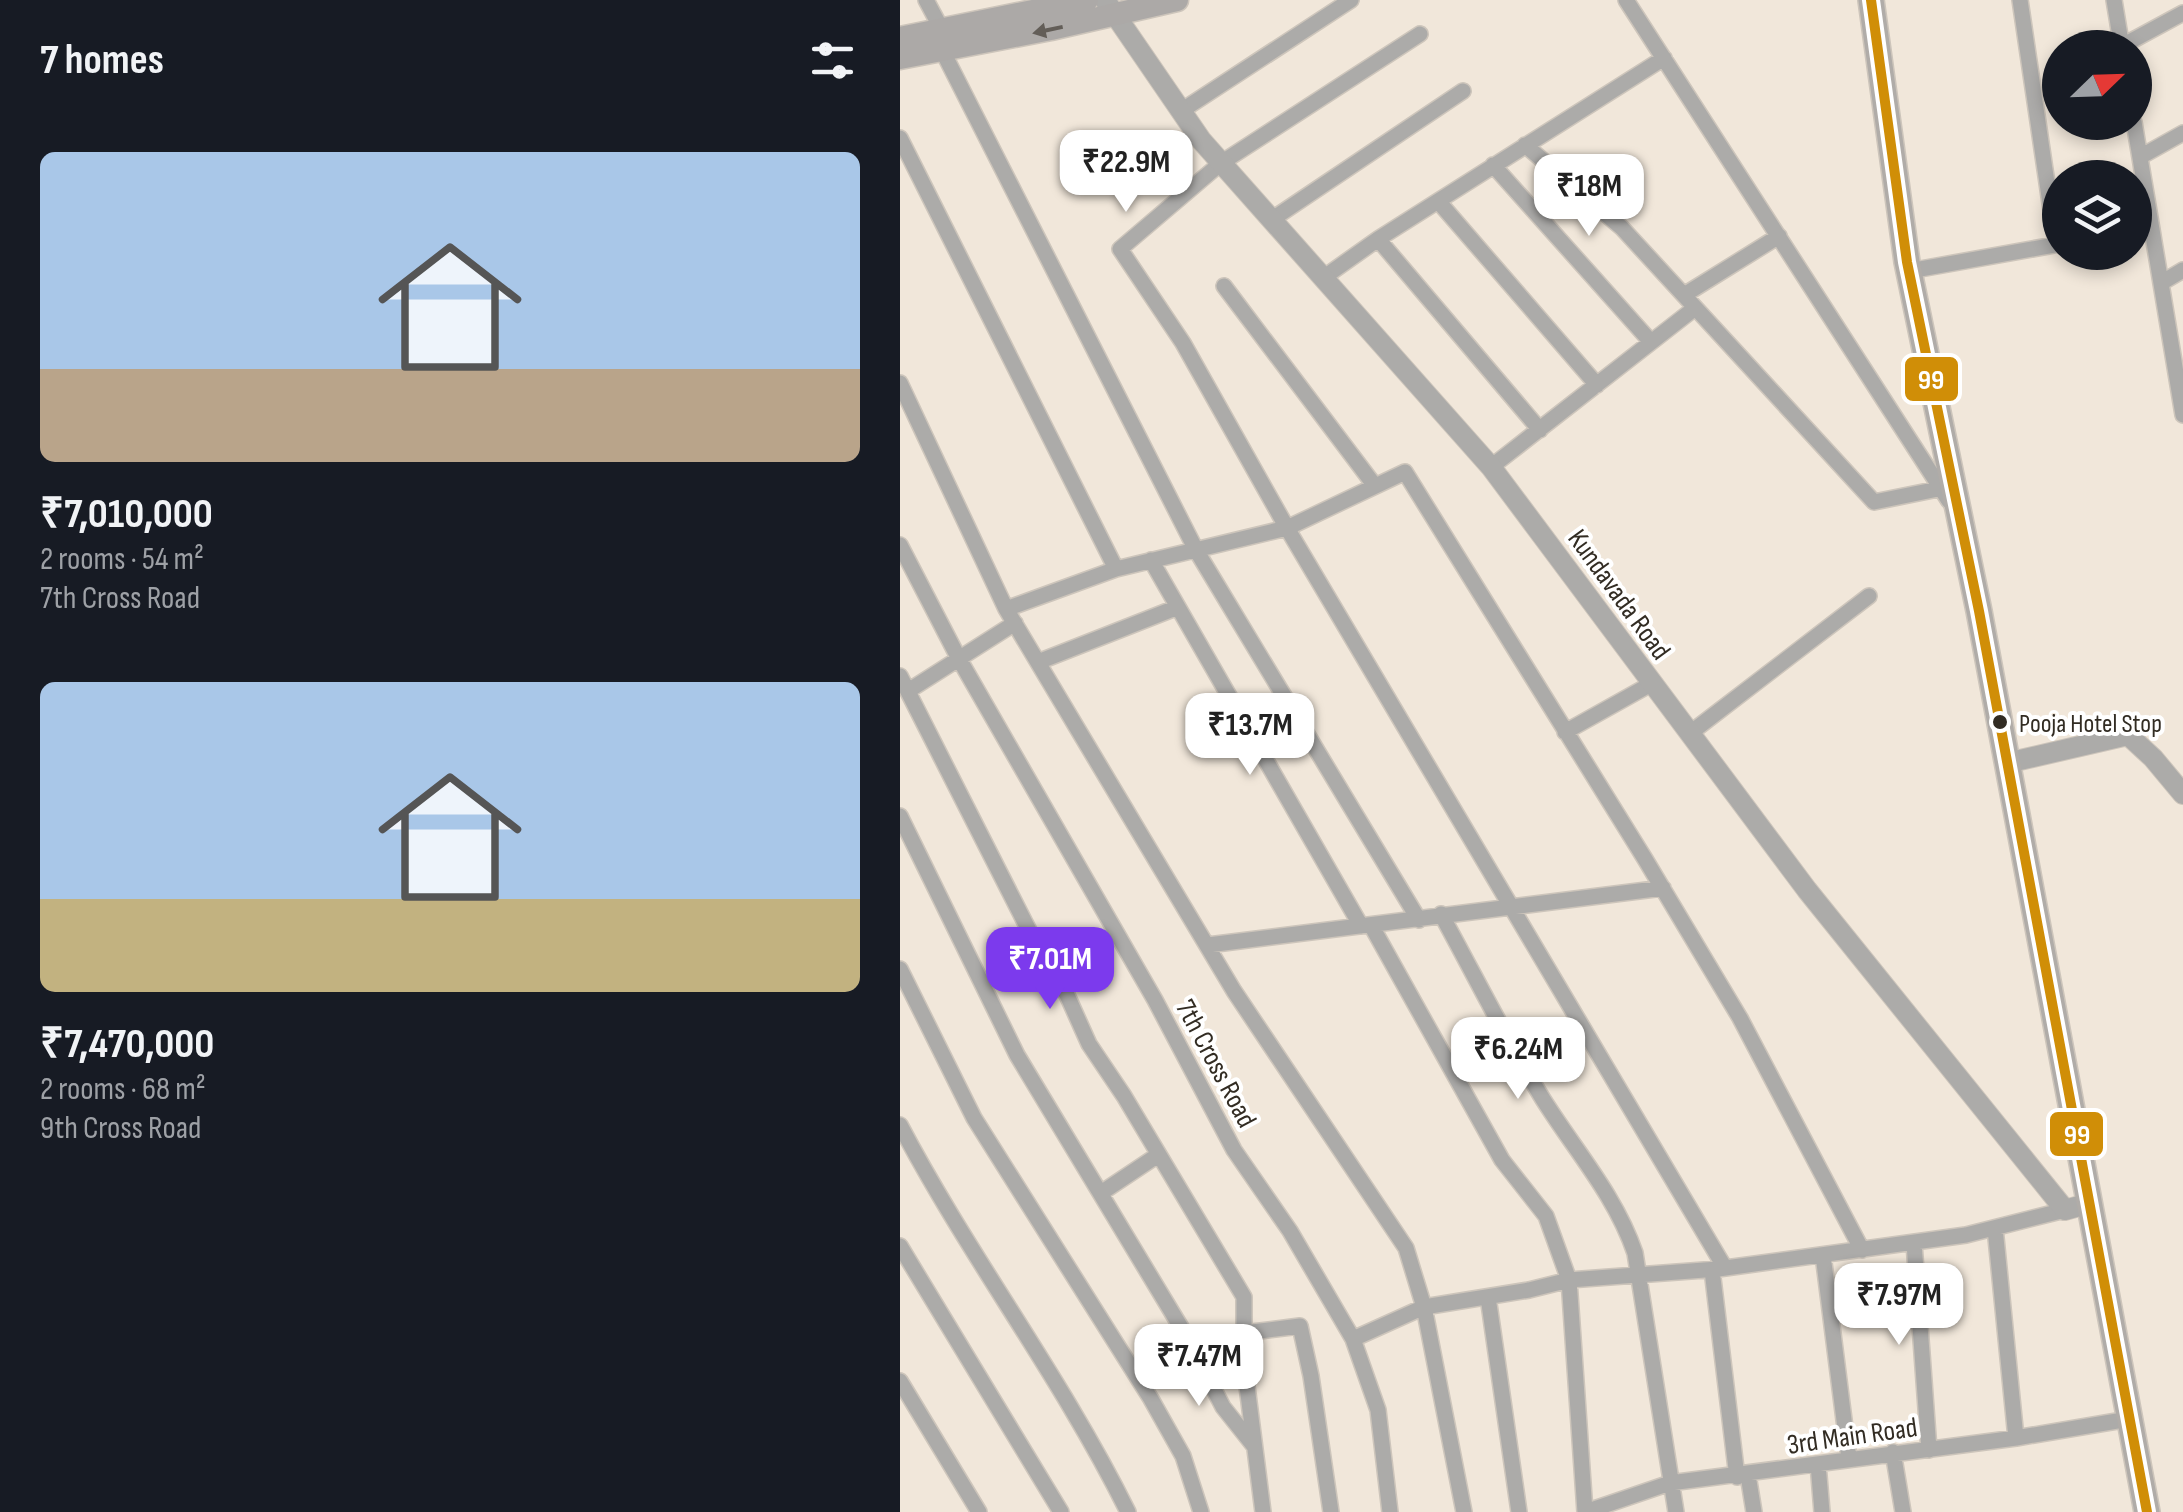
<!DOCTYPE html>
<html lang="en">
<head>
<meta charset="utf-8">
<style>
  :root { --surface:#171b24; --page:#20242c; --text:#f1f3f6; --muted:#9ea1a6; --accent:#7c3aed }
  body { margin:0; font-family:"Sofia Sans Condensed",sans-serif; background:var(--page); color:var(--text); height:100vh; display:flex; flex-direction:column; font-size:38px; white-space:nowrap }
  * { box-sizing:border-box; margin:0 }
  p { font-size:32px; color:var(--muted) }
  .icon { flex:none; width:55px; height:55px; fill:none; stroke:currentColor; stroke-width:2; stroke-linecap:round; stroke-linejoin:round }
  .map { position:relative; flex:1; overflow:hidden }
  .sheet { display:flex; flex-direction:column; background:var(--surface); width:900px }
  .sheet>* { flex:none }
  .needle { width:65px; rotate:67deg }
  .controls { position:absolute; left:1142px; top:30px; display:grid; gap:20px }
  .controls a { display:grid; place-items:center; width:110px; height:110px; border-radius:50%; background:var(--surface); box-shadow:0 5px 15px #0003; font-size:50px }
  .price { position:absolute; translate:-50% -85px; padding:0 22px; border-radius:20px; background:#fff; color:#222; font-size:32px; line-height:65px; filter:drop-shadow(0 2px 5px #0008) }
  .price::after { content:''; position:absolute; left:50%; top:60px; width:30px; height:22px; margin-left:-15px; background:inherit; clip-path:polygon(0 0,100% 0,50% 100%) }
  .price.active { background:var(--accent); color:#fff }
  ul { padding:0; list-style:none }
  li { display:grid; align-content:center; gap:20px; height:530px; padding:0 40px }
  li span { display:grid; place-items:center; height:310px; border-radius:15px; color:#555 }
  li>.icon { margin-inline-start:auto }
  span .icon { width:180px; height:180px; fill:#fffc; stroke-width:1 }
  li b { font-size:42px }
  h2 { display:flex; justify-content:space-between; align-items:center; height:120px; padding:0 40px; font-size:42px }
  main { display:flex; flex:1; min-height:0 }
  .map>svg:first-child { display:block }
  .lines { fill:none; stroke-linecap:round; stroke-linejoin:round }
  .minor-casing { stroke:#cdc5bb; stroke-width:18 }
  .tertiary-casing { stroke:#cdc5bb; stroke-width:22 }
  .secondary-casing { stroke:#cdc5bb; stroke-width:25 }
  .primary-casing { stroke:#cdc5bb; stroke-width:28 }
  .minor { stroke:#acaba9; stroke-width:15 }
  .tertiary { stroke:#acaba9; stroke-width:20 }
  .secondary { stroke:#aca9a7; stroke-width:22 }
  .primary { stroke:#b0aca8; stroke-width:25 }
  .bus-1-casing { stroke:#fff; stroke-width:18 }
  .bus-1 { stroke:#d08e07; stroke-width:10 }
  .oneway { fill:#635e58 }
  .bus-dot { fill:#322c23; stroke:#fff; stroke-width:4 }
  .labels { text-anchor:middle; stroke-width:8; stroke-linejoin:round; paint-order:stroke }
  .bus-label { font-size:26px; fill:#322c23; stroke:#fff; text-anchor:start }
  .street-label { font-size:28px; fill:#322c23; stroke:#fff }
  .line-badge { stroke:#fff; stroke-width:4 }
  .badge-label { font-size:28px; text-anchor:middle; font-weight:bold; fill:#fff }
</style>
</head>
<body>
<main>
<section class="sheet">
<h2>7 homes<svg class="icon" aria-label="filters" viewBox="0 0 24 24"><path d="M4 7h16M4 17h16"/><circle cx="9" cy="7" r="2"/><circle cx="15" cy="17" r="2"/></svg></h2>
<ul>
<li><span style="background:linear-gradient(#a9c7e8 70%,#b9a48a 0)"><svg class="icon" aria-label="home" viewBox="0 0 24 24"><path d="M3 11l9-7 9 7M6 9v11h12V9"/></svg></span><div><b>₹7,010,000</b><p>2 rooms · 54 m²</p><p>7th Cross Road</p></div></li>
<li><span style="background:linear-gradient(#a9c7e8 70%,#c2b280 0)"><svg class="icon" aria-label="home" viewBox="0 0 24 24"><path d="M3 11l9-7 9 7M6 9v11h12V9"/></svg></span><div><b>₹7,470,000</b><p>2 rooms · 68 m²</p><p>9th Cross Road</p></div></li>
</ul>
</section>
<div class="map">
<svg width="1283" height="1512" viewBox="0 0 1283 1512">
  <rect width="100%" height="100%" fill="#f1e7da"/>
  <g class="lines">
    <g class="minor-casing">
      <path id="minor" d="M26,0L42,30
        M726,0L1049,501
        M1120,0L1156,244
        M1214,0L1222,48
        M520,34L321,163L220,249L283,343L387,528L825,1268
        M1222,46L1283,13
        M42,50L296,550L519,920
        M281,111L451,0
        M1234,122L1283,415
        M0,138L216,569
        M625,145L722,228L974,502L1043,488
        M1240,157L1283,133
        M593,165L751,342
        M538,201L697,385
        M371,220L563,91
        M478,239L640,430
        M1009,271L1160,244
        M423,278L478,239L764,58
        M1261,283L1283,270
        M324,286L475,486
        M784,295L879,236
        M0,383L106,609L334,991L506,1248L524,1307L564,1512
        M591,467L795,308
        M0,545L58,657L255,1000L334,1150L390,1231L453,1339L478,1410L490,1512
        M251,560L461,926
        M106,609L216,569L387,528L505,472L745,859L840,1018L962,1250
        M138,662L278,607
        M0,676L144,960L167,995L189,1044L224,1096L344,1297V1333L288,1339L117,1055L0,816
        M8,691L115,623
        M665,732L751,684
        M789,734L969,596
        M541,914C574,974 605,1037 641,1096C673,1148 715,1194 735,1253L776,1512
        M471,925L602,1160L646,1216L669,1280L685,1512
        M308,945L763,888
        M0,969L74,1118L251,1399L283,1456L301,1512
        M0,1125C70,1258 162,1378 228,1512
        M201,1193L258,1155
        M1095,1228L1116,1438
        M1014,1243L1029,1450
        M0,1246L161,1512
        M923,1255L949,1459
        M812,1270L837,1477
        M588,1297L619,1512
        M288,1339L323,1407L354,1446
        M453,1339L524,1307L629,1290L669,1280L818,1269L1066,1235L1165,1210
        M0,1381L79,1512
        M993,1452L1003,1512
        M918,1464L922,1512
        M848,1475L854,1512
        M363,1512L342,1347L344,1333L400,1326L411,1376L431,1512
        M685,1512L770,1483L1116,1438L1229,1419"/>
    </g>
    <g class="tertiary-casing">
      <path id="tertiary" d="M205,0L301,140L591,467L907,890L1165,1210L1190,1203
        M1107,763L1228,735L1253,758L1283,794"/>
    </g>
    <g class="secondary-casing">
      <path id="secondary" d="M0,38L187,0
        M0,58L151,29L277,0"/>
    </g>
    <g class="primary-casing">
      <path id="primary" d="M971,0L1007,262L1079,611L1247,1512"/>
    </g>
    <use href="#minor" class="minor"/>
    <use href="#tertiary" class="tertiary"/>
    <use href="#secondary" class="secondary"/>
    <use href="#primary" class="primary"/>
    <g class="bus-1-casing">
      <path id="bus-1" d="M971,0L1007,262L1079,611L1247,1512"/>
    </g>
    <use href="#bus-1" class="bus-1"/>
  </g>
  <defs><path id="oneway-solid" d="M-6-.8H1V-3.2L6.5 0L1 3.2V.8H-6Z" transform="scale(2.5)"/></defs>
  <use class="oneway" href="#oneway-solid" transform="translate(148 30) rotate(168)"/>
  <circle class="bus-dot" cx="1100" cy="722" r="9"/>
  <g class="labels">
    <g class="bus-label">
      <text x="1119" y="732">Pooja Hotel Stop</text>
    </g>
    <g class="street-label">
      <text transform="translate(720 594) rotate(54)" y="10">Kundavada Road</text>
      <text transform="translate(317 1063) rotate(62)" y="10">7th Cross Road</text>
      <text transform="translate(952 1435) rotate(-8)" y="10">3rd Main Road</text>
    </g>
  </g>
  <g class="line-badge">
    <rect x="1003" y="355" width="57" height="48" rx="10" fill="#d08e07"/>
    <rect x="1148" y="1110" width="57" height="48" rx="10" fill="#d08e07"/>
  </g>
  <g class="badge-label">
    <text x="1031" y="389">99</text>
    <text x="1177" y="1144">99</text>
  </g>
</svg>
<div class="controls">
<a><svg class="needle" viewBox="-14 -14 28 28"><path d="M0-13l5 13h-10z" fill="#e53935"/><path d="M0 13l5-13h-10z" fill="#9ea1a6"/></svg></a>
<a><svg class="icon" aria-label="layers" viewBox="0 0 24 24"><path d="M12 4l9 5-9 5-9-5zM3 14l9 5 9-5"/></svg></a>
</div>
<b class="price" style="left:226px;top:215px">₹22.9M</b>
<b class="price" style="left:689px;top:239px">₹18M</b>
<b class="price" style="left:350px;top:778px">₹13.7M</b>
<b class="price active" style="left:150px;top:1012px">₹7.01M</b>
<b class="price" style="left:618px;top:1102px">₹6.24M</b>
<b class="price" style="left:999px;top:1348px">₹7.97M</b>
<b class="price" style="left:299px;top:1409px">₹7.47M</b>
</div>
</main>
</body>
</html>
